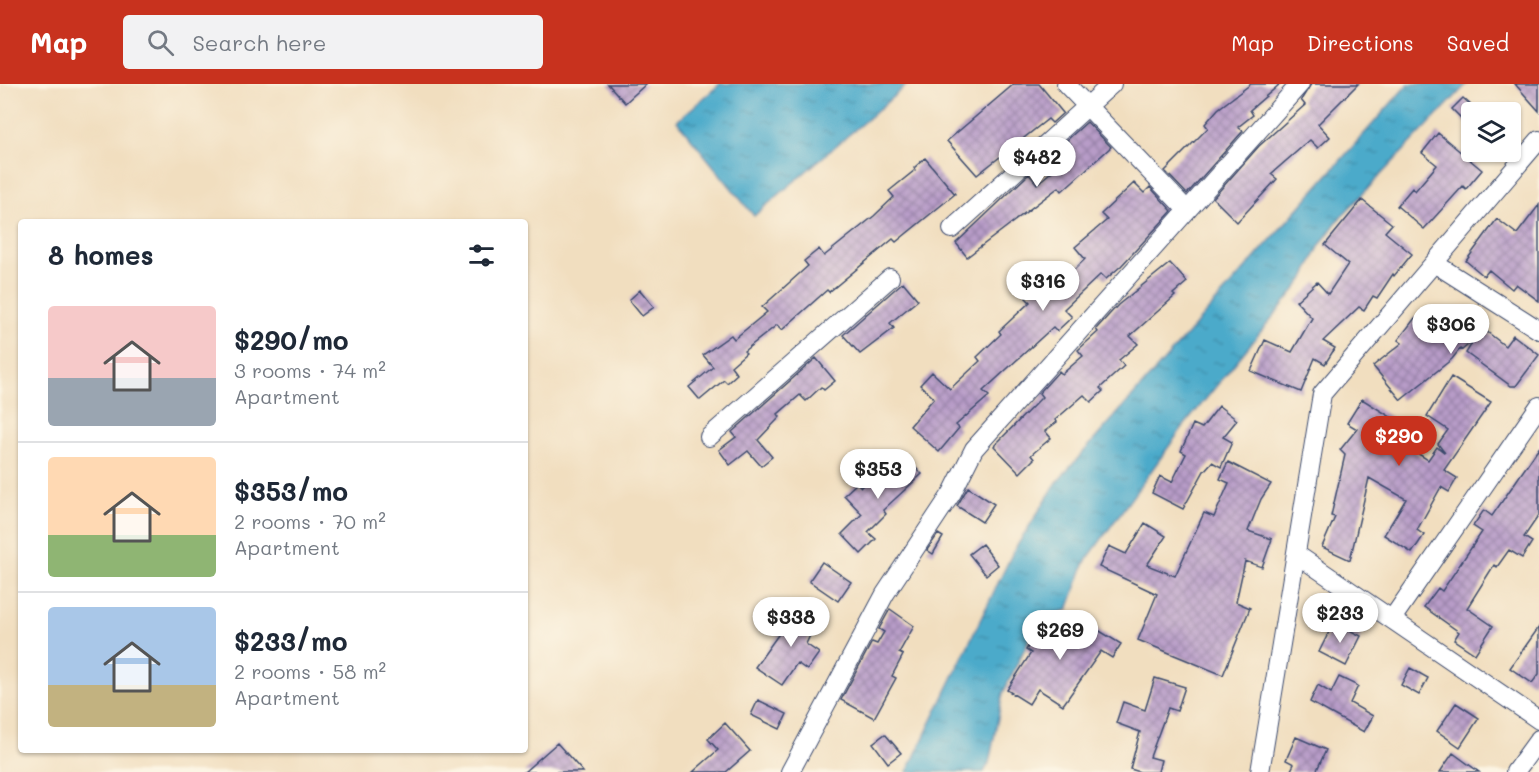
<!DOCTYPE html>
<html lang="en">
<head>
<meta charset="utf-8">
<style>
  :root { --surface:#fff; --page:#f2f2f3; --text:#1f2937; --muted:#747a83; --line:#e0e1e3; --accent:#c8321e }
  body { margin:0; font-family:Mali,sans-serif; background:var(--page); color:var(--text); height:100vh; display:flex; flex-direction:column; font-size:22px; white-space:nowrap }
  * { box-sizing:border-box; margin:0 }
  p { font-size:20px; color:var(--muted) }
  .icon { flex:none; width:33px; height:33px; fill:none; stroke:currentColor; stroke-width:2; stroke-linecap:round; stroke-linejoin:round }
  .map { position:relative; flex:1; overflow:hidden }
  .panel { position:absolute; left:18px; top:135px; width:510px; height:534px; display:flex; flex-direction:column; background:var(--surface); border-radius:6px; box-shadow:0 2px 4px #0004 }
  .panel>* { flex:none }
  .tools { position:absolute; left:1461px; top:18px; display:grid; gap:12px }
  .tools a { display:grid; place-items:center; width:60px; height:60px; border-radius:6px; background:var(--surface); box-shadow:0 2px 4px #0004; font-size:30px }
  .price { position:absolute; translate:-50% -51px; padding:0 14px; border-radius:21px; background:#fff; color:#222; font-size:20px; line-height:39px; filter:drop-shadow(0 2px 3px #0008) }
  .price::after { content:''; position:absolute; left:50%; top:36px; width:18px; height:14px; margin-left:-9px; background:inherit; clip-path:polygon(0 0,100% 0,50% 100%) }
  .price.active { background:var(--accent); color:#fff }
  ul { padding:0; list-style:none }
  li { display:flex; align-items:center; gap:18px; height:150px; padding:0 30px }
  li+li { border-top:2px solid var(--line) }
  li span { display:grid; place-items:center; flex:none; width:168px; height:120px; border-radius:6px; color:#555 }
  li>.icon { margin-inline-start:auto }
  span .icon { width:72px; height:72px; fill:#fffc; stroke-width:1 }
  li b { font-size:26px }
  h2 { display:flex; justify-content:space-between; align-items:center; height:72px; padding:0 30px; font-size:26px }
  header { display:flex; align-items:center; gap:36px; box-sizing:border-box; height:84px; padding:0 30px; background:var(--accent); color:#fff }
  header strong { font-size:28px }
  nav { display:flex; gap:33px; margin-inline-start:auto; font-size:21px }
  .search { width:420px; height:54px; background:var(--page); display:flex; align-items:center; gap:15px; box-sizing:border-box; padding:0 21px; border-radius:6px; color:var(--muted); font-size:22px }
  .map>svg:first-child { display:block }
  .water { fill:url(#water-ripples); stroke:#336c94; stroke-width:1.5 }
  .building { fill:url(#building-cross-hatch) }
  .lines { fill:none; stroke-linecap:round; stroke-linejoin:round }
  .minor-casing { stroke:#3b496d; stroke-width:20 }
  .minor { stroke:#fff; stroke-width:18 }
</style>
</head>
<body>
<header>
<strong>Map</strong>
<div class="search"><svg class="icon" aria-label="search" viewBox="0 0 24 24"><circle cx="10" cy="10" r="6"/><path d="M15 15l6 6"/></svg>Search here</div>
<nav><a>Map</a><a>Directions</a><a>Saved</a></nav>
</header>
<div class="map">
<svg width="1539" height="688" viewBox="0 0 1539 688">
  <defs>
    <pattern id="water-ripples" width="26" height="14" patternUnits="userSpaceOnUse" patternTransform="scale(1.5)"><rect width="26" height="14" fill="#4baaca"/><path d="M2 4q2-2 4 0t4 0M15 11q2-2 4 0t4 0" fill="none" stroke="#3e8ba7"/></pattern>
    <pattern id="building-cross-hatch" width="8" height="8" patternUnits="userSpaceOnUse" patternTransform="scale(1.5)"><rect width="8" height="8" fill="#b89cc8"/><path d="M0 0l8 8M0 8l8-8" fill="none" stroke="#9580a6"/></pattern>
  </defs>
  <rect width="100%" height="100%" fill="#fcf5e5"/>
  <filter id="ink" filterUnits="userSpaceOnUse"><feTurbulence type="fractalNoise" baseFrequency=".0167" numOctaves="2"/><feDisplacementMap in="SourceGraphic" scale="12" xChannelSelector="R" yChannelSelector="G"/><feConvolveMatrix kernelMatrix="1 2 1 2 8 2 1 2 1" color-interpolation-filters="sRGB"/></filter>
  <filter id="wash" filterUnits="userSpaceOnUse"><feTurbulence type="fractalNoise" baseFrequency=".008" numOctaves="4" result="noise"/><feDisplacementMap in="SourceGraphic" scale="24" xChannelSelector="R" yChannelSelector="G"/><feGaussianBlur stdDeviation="1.35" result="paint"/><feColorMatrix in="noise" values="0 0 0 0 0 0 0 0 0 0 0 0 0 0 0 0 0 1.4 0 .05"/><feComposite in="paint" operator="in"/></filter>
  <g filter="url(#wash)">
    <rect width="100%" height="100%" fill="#f1debf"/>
    <path class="water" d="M720,0H908L754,132L677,37Z
      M1408,0H1467L1338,136L1320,161L1303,196L1183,343L1085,478L1068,526L1040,533L1003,609L989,679L984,688H907L1013,468L1057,398Z"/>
    <g id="blocks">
      <path class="building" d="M608,0H646L625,19Z
        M1014,0H1039L1063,29L1052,39L1048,35L977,91L947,57Z
        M1251,0H1280L1250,26L1253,31L1238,43L1243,47L1187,110L1165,87L1208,44L1205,40L1218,25Z
        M1311,0H1358L1318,40L1330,53L1318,64L1310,56L1271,90L1277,95L1237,138L1213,114L1259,62L1305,21L1301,16Z
        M1515,0H1539V27Z
        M1463,14L1472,22V45L1452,25Z
        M1087,38L1111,63L1062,107L1059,103L967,173L956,159L1029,90L1037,100L1064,77L1059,71L1071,60L1067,56Z
        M1438,49L1482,86L1466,105L1463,102L1424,145L1397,122L1412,104L1415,107L1437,81L1422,69Z
        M925,74L955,110L896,158L893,155L829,208L827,206L782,246L777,241L744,267L746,269L731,282L737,290L727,299L724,296L700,316L689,303L713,283L703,271L731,251L734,255L767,228L762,223L808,182L804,177L819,165L824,172L874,132L894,113L889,107L915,86L914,84Z
        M1134,99L1144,109L1150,103L1172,127L1121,182L1106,195L1101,190L1064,225L1072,233L1057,247L1053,243L983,307L989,312L956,341L959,344L939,368L910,342L934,314L920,301L932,288L950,305L980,277L977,273L1001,250L999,247L1030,218L1026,214L1041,200L1050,210L1085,175L1075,163L1107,136L1101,130Z
        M1362,116L1392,140L1385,148L1412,170L1394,192L1393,190L1377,214L1373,212L1364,226L1359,223L1323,257L1335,264L1325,280L1315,274L1301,308L1251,287L1265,256L1292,268L1312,234L1296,217L1317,198L1328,210L1348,180L1325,161Z
        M1539,121V217L1516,200L1512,205L1489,186L1484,192L1466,177L1497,135L1517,150Z
        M1170,179L1187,198L1173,210L1175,212L1130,252L1138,260L1119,276L1124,282L1100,304L1103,307L1091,318L1084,311L1055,336L1057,338L1045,347L1051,354L1031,371L1034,375L1020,389L994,362L1042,313L1039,309L1059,287L1062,290L1083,272L1078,266L1098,248L1096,245L1118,221Z
        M903,198L918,216L890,239L894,244L860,270L843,251Z
        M640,206L654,223L642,232L629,216Z
        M1462,228L1505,262L1513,251L1539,271L1516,302H1511L1466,269L1474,256L1462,266L1460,265L1452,275L1401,316L1373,282L1402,259L1398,256L1415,234L1442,256Z
        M816,274L835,297L824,306L821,303L806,317L800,311L778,330L780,333L758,356L772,373L761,382L748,367L730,381L719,366L736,353L732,348Z
        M1451,293L1491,318L1444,386L1457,394L1449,408L1441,403L1417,446L1424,451L1412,469L1384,451L1406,415L1369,394L1350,476L1322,463L1335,433L1331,432L1345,371L1340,366L1357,345L1347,339L1362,315L1394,335L1385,349L1428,376L1437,363L1445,369L1438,360L1448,346L1427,332Z
        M1219,322L1237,336L1223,353L1232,358L1221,383L1212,378L1204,387L1183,425L1152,409L1160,392L1172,398L1186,370L1181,367L1193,340L1202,344Z
        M1539,364V431L1524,453L1532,458L1522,474L1509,466L1497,483L1494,481L1467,524L1493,542L1475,570L1454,556L1459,548L1424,523L1438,504L1442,507L1482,448L1473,442L1484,426L1492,432Z
        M901,370L922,390L883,426L886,430L868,448L876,455L861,470L842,450L862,430L844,411L857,399L861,403L876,388L879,392Z
        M1228,378L1271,400L1261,415L1248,447L1272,455L1262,483L1245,477L1236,518L1250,524L1223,591L1138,556L1157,510L1099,483L1109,462L1126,470L1145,439L1166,452L1147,481L1175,492L1204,429L1214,433L1229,399L1220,395Z
        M968,403L994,420L982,438L957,422Z
        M938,450L943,453L933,470L927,466Z
        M982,460L998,481L986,491L969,470Z
        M822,478L851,498L838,517L809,497Z
        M799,521L819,532L806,560L819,569L807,586L797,579L782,601L755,583L783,544L787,546Z
        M890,525L914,542L899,569L903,571L892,592L896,594L874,634L841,616L872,558L877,560L884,548L879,545Z
        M1055,531L1085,549L1090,541L1121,560L1112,574L1101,567L1063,621L1038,605L1029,620L1007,606L1031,569L1026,566L1034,553L1037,555L1046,542L1048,543Z
        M1334,538L1361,552L1346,582L1319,568Z
        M1539,543V590L1532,599L1510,584Z
        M1410,584L1428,594L1419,611L1401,601Z
        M1339,593L1358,602L1350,619L1373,632L1364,648L1310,618L1318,601L1331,609Z
        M1155,594L1185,603L1177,627L1168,624L1150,673L1161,676L1158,688H1140L1130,685L1140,648L1116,639L1123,618L1145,626Z
        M758,616L787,630L780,645L751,631Z
        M1456,619L1479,634L1460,663L1437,647Z
        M725,639L750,667L726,688H693L718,666L708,655Z
        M885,650L901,669L888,679L873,659Z
        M1296,653L1326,666L1316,688H1290L1294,680L1286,676Z
        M557,659L583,688H524Z
        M1453,669L1479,688H1440Z"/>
    </g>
  </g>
  <g filter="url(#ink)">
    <use href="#blocks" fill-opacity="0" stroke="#3b496d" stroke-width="1.5"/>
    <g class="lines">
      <g class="minor-casing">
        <path id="minor" d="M1066,0L1187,126
          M952,145L1112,0
          M1434,179L1539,246
          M709,353L890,194
          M1296,470L1539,636
          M1392,535L1539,322
          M790,688L885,510L952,409L974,365L1300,0
          M1260,688L1322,310L1539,56
          M1515,688L1539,655"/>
      </g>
      <use href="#minor" class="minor"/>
    </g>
  </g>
</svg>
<div class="tools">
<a><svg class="icon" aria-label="layers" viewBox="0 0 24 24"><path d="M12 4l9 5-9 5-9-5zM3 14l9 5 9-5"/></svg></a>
</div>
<b class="price" style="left:1037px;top:104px">$482</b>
<b class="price" style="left:1043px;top:228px">$316</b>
<b class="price" style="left:1451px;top:271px">$306</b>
<b class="price active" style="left:1399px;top:383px">$290</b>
<b class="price" style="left:878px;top:416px">$353</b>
<b class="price" style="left:1340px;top:560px">$233</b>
<b class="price" style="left:791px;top:564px">$338</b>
<b class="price" style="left:1060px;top:577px">$269</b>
<section class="panel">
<h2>8 homes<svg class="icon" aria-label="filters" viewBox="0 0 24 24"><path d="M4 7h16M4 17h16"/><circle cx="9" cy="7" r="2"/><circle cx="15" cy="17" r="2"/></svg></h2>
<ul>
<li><span style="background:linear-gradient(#f6c9c9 60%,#9aa5b1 0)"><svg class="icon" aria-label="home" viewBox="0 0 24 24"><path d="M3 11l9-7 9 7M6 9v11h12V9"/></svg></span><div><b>$290/mo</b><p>3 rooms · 74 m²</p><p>Apartment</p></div></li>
<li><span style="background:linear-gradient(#ffd9b3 65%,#8fb573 0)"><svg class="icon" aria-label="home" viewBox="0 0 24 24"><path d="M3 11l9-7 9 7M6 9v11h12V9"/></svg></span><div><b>$353/mo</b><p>2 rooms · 70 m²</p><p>Apartment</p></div></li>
<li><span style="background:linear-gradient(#a9c7e8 65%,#c2b280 0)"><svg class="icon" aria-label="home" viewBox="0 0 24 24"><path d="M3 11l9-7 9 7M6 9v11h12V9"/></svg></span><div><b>$233/mo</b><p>2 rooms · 58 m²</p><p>Apartment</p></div></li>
</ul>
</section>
</div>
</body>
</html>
